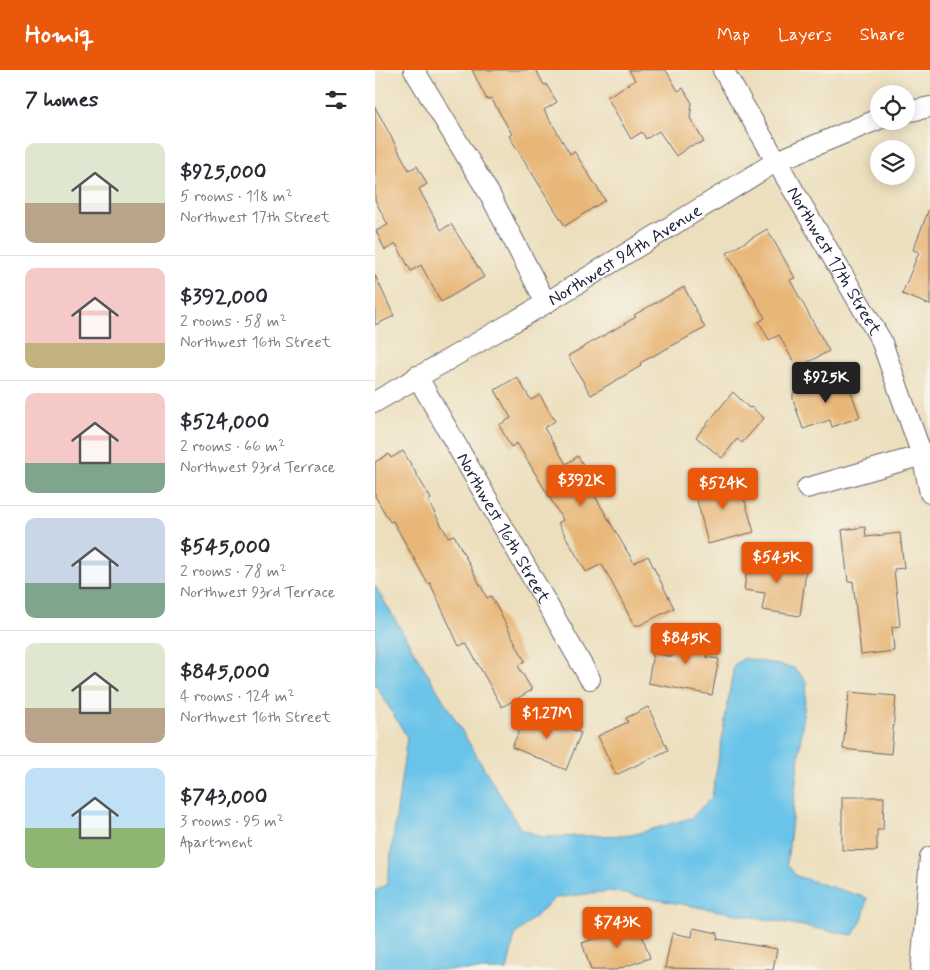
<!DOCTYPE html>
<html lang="en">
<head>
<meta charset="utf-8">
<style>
  :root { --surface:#fff; --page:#f2f2f3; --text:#2b2b33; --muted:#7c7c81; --line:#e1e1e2; --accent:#ea580c }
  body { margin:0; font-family:Mynerve,sans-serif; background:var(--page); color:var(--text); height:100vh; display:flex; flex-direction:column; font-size:19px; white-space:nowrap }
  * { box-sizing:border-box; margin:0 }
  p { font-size:16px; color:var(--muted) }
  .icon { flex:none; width:28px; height:28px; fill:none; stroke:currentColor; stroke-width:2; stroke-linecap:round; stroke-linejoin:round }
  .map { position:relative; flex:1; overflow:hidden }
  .drawer { display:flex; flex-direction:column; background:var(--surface); width:375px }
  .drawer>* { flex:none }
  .fabs { position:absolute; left:495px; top:15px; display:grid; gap:10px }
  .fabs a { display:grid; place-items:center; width:45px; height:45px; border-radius:50%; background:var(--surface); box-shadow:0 2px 12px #0003; font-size:25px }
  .price { position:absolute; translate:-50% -42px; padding:0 11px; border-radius:5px; background:var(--accent); color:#fff; font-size:16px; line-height:32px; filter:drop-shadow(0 1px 2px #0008) }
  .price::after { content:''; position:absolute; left:50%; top:30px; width:15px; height:11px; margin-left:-8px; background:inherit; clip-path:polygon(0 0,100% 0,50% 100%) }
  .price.current { background:#222; color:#fff }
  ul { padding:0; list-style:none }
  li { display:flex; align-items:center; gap:15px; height:125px; padding:0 25px }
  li+li { border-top:1px solid var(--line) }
  li span { display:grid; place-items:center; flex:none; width:140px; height:100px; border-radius:10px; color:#555 }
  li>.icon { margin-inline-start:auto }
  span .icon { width:60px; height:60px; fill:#fffc; stroke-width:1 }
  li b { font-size:21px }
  h2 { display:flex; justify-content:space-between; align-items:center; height:60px; padding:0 25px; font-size:21px }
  header { display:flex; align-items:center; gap:30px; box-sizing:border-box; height:70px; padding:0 25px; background:var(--accent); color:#fff }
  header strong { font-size:24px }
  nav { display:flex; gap:28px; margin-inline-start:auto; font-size:18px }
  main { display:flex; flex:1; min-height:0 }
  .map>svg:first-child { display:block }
  .water { fill:#6bc4e9; stroke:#467392 }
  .building { fill:#e8b778 }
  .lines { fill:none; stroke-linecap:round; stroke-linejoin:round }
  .street-casing { stroke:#696468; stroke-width:22 }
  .street { stroke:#fff; stroke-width:20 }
  .labels { text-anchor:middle; stroke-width:4.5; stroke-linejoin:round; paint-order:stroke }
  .street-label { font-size:18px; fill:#22223b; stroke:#f7f3e8 }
</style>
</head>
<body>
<header>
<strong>Homiq</strong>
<nav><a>Map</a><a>Layers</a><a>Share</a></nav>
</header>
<main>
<section class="drawer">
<h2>7 homes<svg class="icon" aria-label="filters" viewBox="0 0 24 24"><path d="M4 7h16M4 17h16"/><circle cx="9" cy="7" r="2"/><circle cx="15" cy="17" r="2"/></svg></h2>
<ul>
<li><span style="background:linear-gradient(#dfe7d0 60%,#b9a48a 0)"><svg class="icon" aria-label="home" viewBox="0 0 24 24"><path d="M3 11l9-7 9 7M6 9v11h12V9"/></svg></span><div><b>$925,000</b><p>5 rooms · 118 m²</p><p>Northwest 17th Street</p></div></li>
<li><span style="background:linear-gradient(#f6c9c9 75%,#c2b280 0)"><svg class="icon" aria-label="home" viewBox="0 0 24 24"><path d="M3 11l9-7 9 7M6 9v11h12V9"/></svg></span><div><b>$392,000</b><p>2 rooms · 58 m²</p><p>Northwest 16th Street</p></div></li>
<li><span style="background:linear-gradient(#f6c9c9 70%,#7fa58c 0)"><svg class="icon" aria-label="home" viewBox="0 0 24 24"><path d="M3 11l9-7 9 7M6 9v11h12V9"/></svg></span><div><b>$524,000</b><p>2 rooms · 66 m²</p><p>Northwest 93rd Terrace</p></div></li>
<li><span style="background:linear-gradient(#c9d6e8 65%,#7fa58c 0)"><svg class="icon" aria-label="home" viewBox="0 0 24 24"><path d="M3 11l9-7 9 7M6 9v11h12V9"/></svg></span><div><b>$545,000</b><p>2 rooms · 78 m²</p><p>Northwest 93rd Terrace</p></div></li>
<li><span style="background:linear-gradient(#dfe7d0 65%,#b9a48a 0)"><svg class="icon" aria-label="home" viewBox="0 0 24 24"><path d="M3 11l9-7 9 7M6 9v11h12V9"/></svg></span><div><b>$845,000</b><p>4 rooms · 124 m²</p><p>Northwest 16th Street</p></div></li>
<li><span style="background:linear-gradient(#bfe0f5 60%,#8fb573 0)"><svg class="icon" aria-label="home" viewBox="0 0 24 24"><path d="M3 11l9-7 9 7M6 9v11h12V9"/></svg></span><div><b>$743,000</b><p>3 rooms · 95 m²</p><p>Apartment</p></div></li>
</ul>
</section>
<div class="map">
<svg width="555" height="900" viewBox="0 0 555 900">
  <rect width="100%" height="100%" fill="#f7f3e8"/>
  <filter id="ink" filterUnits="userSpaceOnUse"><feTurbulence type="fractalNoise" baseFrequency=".02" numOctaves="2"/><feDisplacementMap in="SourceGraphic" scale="10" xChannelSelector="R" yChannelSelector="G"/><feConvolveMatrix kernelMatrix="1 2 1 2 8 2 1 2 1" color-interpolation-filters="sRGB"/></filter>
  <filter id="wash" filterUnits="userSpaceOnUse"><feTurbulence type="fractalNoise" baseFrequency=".0096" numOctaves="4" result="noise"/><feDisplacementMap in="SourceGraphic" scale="20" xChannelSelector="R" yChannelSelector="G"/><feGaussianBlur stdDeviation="1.12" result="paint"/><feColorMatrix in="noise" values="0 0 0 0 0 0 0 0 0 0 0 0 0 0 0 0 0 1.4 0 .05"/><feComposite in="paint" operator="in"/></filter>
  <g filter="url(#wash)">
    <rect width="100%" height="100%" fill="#ecdfbd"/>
    <path class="water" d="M0,516L145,758L166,767L257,765L316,748L337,727L359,595L369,588L419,598L432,612L412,794L421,806L492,828L488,848L478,865L234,821L180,828L140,865L132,900H0V821L12,814L32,667L0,614Z"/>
    <g id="blocks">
      <path class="building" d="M97,0H161L169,15L171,14L182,32L169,40L195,84L199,81L230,130L190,156L134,66L137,64L116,28L112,30Z
        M254,0H291L303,21L308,18L317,33L315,48L329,72L315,76L301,86L284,61L271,69L267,62L256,69L232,27L260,10Z
        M0,37L34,100L42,96L52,114L44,119L66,160L76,154L109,207L66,232L46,195L36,201L21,174L10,180L1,161L13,155L0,130Z
        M554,139H555V235L527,224L544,182L538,180Z
        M392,159L420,208L415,210L454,281L422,298L404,265L394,270L384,252L390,248L352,183Z
        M0,205L19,246L0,255Z
        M309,217L330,258L265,293L266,296L216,325L193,286L261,247L259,245Z
        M470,305L485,347L457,357L455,350L428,359L418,329V323Z
        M142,307L156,330L165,325L180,351L169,358L191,394L203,386L219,413L214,416L259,493L273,486L299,538L265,555H259L227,494L211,502L183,453L188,450L142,373L136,377L124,355L136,348L120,320Z
        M358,322L374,338L376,337L389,348L367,373L362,369L347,388L321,367Z
        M28,381L56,429L53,431L73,467L79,465L112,528L116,526L150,591L143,596L157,620L127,637L91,573L84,576L55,513L53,514L18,451L15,452L0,426V392L14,384L16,388Z
        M357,408H363L379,462L333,474L319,418Z
        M490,457L491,467L525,463L529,498L519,499L525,556L517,557L519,581L486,585L478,511L473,512L467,460Z
        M374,486L432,494L425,546L387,540L390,523L369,520Z
        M302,560L335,567L331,587L344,589L337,625L273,613L278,583L297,587Z
        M474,622L521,626L516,684L468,679Z
        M273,637L293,680L241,705L223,666L253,652L251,648Z
        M153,641L206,663L191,700L137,677Z
        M467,727H509L508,760H502V781L467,780Z
        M263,853L275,888L240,900H216L207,873Z
        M318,858L343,863L342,869L402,879L398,900L290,898L297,863L317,867Z"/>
    </g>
  </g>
  <g filter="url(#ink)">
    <use href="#blocks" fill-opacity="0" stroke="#696468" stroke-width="1"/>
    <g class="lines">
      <g class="street-casing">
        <g id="street">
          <path d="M39,0L115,125L171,233"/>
          <path id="s1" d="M348,0L506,270L547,385L555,423"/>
          <path d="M531,42L555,37"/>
          <path id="s2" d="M42,306L215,609"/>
          <path id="s3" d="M0,332L171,233L402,91L504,49"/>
          <path d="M432,418L555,383"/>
          <path d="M546,900L555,787"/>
        </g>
      </g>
      <use href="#street" class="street"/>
    </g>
  </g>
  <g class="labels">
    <g class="street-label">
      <text dy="6" stroke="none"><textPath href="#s3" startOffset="290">Northwest 94th Avenue</textPath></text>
      <text dy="6" stroke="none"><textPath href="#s1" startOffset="221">Northwest 17th Street</textPath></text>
      <text dy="6" stroke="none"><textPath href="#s2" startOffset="175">Northwest 16th Street</textPath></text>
    </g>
  </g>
</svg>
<div class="fabs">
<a><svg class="icon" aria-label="locate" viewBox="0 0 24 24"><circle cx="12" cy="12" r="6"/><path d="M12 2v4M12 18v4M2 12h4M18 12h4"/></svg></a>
<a><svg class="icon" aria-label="layers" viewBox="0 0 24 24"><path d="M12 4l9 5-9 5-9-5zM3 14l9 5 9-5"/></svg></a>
</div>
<b class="price current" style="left:451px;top:334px">$925K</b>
<b class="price" style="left:206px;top:437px">$392K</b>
<b class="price" style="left:348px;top:440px">$524K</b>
<b class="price" style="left:402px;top:514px">$545K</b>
<b class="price" style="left:311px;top:595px">$845K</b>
<b class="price" style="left:172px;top:670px">$1.27M</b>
<b class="price" style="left:242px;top:879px">$743K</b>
</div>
</main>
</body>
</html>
